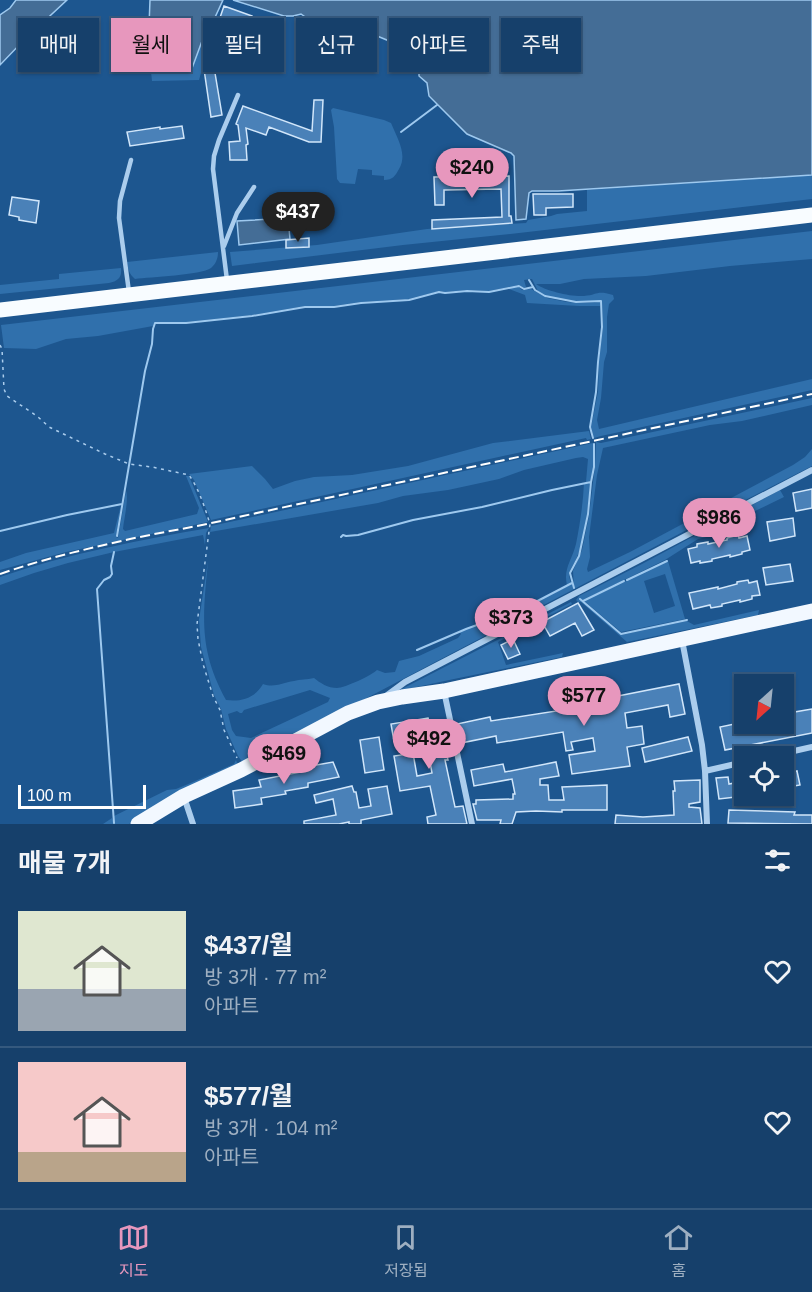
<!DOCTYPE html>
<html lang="ko">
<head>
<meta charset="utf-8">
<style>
  :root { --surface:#16406b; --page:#234b73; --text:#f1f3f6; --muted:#9eafc1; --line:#35597e; --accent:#e797bd }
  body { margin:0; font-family:Arial,"Noto Sans KR",sans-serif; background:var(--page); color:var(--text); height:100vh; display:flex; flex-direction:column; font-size:22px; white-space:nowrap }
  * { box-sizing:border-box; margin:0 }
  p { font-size:20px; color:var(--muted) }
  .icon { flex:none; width:33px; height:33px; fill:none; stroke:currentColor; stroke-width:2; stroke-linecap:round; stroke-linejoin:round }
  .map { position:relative; height:824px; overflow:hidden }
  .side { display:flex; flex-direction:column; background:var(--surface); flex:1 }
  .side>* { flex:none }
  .hud { position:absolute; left:18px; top:18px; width:777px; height:54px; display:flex; gap:12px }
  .needle { width:39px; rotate:207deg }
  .fabs { position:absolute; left:734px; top:674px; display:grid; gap:12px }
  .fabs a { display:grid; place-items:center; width:60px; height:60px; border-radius:0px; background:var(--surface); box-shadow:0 2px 4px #0004,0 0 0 2px var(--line); font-size:30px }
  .scale { position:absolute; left:18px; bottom:15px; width:128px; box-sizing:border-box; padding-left:6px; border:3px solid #fff; border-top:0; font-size:16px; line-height:21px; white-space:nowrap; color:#fff; -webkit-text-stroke:4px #1d568f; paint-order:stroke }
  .price { position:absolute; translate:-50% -51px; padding:0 14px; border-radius:21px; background:var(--accent); color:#111; font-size:20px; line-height:39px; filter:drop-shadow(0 2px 3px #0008) }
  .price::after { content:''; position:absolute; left:50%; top:36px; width:18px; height:14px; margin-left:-9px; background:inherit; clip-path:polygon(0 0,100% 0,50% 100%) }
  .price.active { background:#222; color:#fff }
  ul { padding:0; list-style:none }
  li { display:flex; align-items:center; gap:18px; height:150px; padding:0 18px }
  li+li { border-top:2px solid var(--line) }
  li span { display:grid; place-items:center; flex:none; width:168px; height:120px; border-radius:0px; color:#555 }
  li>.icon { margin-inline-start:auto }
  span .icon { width:72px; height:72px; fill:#fffc; stroke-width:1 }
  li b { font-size:26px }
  h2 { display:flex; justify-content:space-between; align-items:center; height:72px; padding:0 18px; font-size:26px }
  .chip { padding:0 21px; border-radius:0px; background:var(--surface); box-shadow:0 2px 4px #0004,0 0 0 2px var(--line); font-size:21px; line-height:54px }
  .chip.active { background:var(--accent); color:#111 }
  .menu { display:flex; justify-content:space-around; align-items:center; height:84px; border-top:2px solid var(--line); background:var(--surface); font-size:16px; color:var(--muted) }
  .menu a { display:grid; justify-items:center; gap:3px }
  .menu .active { color:var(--accent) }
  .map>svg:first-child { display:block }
  .green { fill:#3070ac; fill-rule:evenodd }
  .water { fill:#446d96; stroke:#9ec9ef; stroke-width:1.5 }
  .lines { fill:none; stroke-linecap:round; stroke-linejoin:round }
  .stream { stroke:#9ec9ef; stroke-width:2 }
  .building { fill:#4a81b8; stroke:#d1e6fa; stroke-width:1.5 }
  .path { stroke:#abcded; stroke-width:1.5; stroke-dasharray:3 4.5; stroke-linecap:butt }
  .service { stroke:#abcded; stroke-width:4.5 }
  .minor { stroke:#abcded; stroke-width:6 }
  .primary { stroke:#f2f8ff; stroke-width:15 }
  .trunk { stroke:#f8fcff; stroke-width:15 }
  .rail { stroke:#fff; stroke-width:2; stroke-dasharray:10 4.5; stroke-linecap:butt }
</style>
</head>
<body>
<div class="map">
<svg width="812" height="824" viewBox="0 0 812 824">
  <rect width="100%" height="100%" fill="#1d568f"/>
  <path class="green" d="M211,26L204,49L207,51L199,80L152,81L150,62C160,69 174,73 186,73L205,33Z
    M333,108L384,120L391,123C397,138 408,154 399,169C395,176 393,180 384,180V176L372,175V170L358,169L355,184L340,183L337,179L334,127L331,110Z
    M812,175V199L519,233L403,245L232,266L230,252L317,245L427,229L526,223L528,220L551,216L557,214L587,211V190Z
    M812,231V259L730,266L646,276L584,279L560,284H536C546,291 571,297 584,296C598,295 596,290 613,295L614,299L609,304L607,317V352L604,362L601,398L597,420L599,429L812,379V390L601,436L594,438L591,427L598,392L599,361L603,327L602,301L577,302L545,296L538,291L532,279L524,280L526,287L524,288L519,285L489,291L467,290L445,292L440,291L408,299L361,302L333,306H305L252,315L186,322L154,323L153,326L98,336L66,339L36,349L4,348L1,325Z
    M218,252C218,258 216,264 211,268C201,275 150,277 135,279C129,274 128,269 127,262Z
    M121,268C122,278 118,281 109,283L0,294V285L59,279V274Z
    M514,287H519L522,290L531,289L547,298L567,302L582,303L600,302V306H579L527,303L525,295L509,289Z
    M812,398V405L742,421L710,425L603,448L597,475L589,537L590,557L587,569L588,572L630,552L793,465L805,457L812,449V466L698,524L243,763L238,756L226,729L221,709L214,695L201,647L199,620L208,561C203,616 198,649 226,700C241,702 255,698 263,684C274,688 282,683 294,681C300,679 307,680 314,678C320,683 328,688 337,688C345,688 372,675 377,670L385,673L395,672L399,661L419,656L458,638L461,634L460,632L466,629L526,607L572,584L574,588L573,571L582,550L589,516L595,466L596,442L601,443ZM310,690L330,698L328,702L251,738L236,736L232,730L228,714L237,711L240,713H242L244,710Z
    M589,431L591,439L587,440L586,438L211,520L194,480L189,474L252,466L265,479L273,489L295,481L314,477L352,475L408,466L493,443Z
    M593,443V471L590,481L586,482L588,459L583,457L576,458L524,470L499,479L448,490L403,496L378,503L210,532L211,526Z
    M186,476H189L191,481L208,522L66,552L0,570V562L26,553L114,533L121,505L116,537L118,538L126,491C129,498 124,519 123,529L125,531L197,514L199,508Z
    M584,483H590C588,506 586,535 577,557C573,568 566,570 571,583L567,585C563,569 572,560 576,544C580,524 583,504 584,483Z
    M780,490L784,497L753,512L745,528L698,539L665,560L581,601L621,635L687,621L694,625L759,610L758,615L627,642L581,602H578L576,600L579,596L642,564Z
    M209,528L206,533L205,545L203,535L114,552L68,563L34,573L0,585V577C67,554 139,540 209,528Z
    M668,561L685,619L621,632L584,601ZM665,574L675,606L654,613L644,581Z
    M571,602L572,604L498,642L506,665L563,653L562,657L454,679L398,691Z
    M236,760L238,766L129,824H103L112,818L114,823V816L167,790L176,789L186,785L234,764Z"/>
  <path class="water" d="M16,0H67L23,41L0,65V15L10,8Z
    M150,0H223L211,26L205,33L191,71C179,76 160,69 150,62L148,53Z
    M233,0H812V175L558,191H532L529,193L526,219L516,220L514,156L511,153L467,134L429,96L427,83L419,76V66L394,43L365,31L327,21L323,23L311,21L301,14L293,16H284Z
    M288,218L290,239L239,245L237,221Z"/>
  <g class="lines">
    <path class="stream" d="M401,132L437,105
      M529,280L535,290L545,296L576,302L601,301L602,327L598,362L596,392L590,427L593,438
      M0,531L67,515L122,504
      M117,536L145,371L152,344L153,329L155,323H186L252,316L305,307H334L361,303L409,300L439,292L445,293L467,291L489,292L519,286L524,289L533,287
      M341,537L343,535L346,536L358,535L413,520L482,507L552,490L591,482
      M114,552L111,566L112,574L110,577L104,580L97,589L114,823
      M627,580L667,561
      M574,588L570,573L579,556L588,514L591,482L594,467V444
      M580,599L621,634L687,620
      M583,601L624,581
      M417,650L466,629L526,607L572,583"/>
  </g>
  <path class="building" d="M224,6L252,16L240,51L237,50L234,56L226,52L232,41L214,35Z
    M214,67L222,115L211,117L204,69Z
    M314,100H323L321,142H309L269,127L266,135L246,128L248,144L246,145L247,160H230L229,142L240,141L238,125L236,124L243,106L312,131Z
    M182,126L184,138L130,146L127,132L160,127V129Z
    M509,176V216H511L512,223L432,229V220L502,217L501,189L444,190V205H435L434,177Z
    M533,194H573V207L546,208V215H534Z
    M12,197L39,201L36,223L19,220V217L9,215Z
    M309,238V247L286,248V240Z
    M812,489V508L796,511L793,493Z
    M793,518L795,536L770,541L767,522Z
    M738,535L739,538L747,536L750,550L742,552V554L730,557V555L712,559V561L700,563V561L691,563L688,549L697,547V544L708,542V544L727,540V538Z
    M790,564L793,581L766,585L763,568Z
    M748,580L749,583L757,581L760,595L752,596V599L740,602V600L722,604V606L711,608L710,605L693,609L689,593L718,587V589L737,584V582Z
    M578,603L594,630L582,636L575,623L550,636L542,622Z
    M513,639L520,654L508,659L501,645Z
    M679,684L685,714L670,717L668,705L625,713L627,728L642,726L644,744L627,747L630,766L572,774L569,755L595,751L593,738L571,742L573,750L566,751L563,732L497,743L496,736L461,743L457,724L490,717L491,721L563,710L562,707Z
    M812,709V733L725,750L720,727L744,722L783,723V714Z
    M428,718L429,722L440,720L448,760H445L455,807L463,806L467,824H428L427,817L436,815L430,786L400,791L394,756L413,753L417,776L432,773L425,735L394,741L391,724Z
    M379,737L384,770L365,773L360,740Z
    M688,737L692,751L645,762L642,748Z
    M333,762L339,777L308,783V787L285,791L286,794L261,798L262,804L235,808L233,791L261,787L259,780L306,771L305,767Z
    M556,762L559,776L540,779V785H548L549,800H564L562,787L607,785V810H562V812L536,811L516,812L512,824H500L501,820H477L473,804H476V800L513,799V794H515L512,779L474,786L471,770L503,764L505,772Z
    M797,771L800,785L783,788V774Z
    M728,777L729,784L744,781V796L719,799L716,778Z
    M700,780V802L689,804V807L700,808L702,824H615L616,815L643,817L674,815L673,791H675L674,781Z
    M352,786L354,792H356L359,808L371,806L368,789L387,786L392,814L361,820V824H349V822L339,824H304V821L336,815L333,799L316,803L314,795Z
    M729,810L795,812L794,815H812V824L728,823Z"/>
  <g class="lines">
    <path class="path" d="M0,345L2,349L4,389L7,396L37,416L49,427L105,454L129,464L152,467L189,475C199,489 205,508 210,524L197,624L198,639L203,664L213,696L220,710L224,730L237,758"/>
    <path class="service" d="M224,246L237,213L254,187
      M227,280L213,169L214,156L219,140L238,95
      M129,292L119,218L120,201L131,160"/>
    <path class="minor" d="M682,640L702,745L705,771L707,824
      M444,691L472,824
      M386,696L405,682L812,470
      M772,756L812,747
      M705,771L744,762
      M184,797L193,824"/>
    <path class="primary" d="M138,824L184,796L241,770L348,713L378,702L402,697L444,691L812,611"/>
    <path class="trunk" d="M0,310L812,215"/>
    <path class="rail" d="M0,574C43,559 86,549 130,539C168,531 206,525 243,516L812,394"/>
  </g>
</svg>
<div class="fabs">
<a><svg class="needle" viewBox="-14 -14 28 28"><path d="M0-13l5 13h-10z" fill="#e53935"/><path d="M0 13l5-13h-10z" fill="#9eafc1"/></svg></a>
<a><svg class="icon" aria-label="locate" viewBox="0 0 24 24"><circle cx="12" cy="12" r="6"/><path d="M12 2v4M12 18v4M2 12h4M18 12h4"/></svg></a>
</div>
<div class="scale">100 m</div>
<b class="price" style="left:472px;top:199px">$240</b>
<b class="price active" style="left:298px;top:243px">$437</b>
<b class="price" style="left:719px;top:549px">$986</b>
<b class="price" style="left:511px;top:649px">$373</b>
<b class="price" style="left:584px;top:727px">$577</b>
<b class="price" style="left:429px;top:770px">$492</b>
<b class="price" style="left:284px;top:785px">$469</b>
<div class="hud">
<a class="chip">매매</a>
<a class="chip active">월세</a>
<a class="chip">필터</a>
<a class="chip">신규</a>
<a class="chip">아파트</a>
<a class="chip">주택</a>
</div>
</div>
<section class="side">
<h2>매물 7개<svg class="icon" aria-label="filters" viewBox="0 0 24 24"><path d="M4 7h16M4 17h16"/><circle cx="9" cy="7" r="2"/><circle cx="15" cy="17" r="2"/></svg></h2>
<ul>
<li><span style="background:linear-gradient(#dfe7d0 65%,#9aa5b1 0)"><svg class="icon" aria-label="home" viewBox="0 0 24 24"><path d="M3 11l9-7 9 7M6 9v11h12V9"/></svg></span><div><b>$437/월</b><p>방 3개 · 77 m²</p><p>아파트</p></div><svg class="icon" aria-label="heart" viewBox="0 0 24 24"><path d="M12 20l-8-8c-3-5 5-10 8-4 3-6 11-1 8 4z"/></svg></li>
<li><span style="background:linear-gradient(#f6c9c9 75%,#b9a48a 0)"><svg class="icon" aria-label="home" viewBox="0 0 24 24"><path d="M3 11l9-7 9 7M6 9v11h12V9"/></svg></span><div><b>$577/월</b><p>방 3개 · 104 m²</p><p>아파트</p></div><svg class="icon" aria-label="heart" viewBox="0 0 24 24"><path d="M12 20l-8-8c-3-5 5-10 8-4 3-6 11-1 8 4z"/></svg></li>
</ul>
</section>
<nav class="menu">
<a class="active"><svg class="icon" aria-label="map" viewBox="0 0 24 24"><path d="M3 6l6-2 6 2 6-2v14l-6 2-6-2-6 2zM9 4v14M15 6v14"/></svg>지도</a>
<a><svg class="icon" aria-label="saved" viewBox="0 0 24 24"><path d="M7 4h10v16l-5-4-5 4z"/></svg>저장됨</a>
<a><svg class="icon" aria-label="home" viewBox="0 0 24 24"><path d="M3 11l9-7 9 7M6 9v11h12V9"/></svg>홈</a>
</nav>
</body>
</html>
